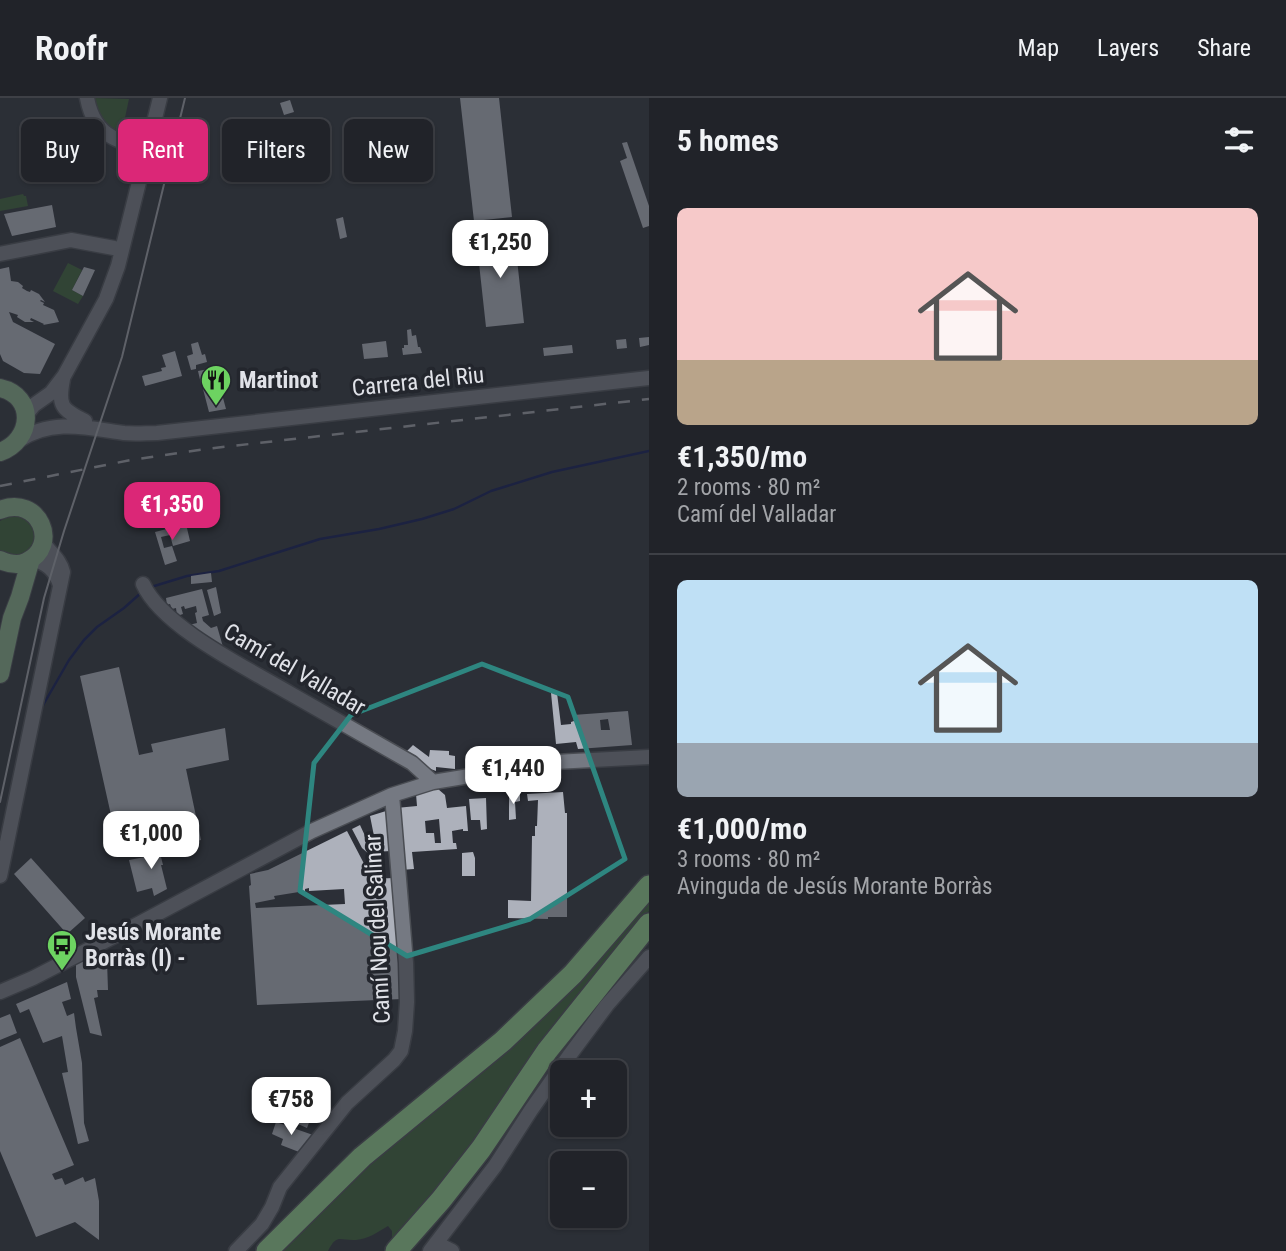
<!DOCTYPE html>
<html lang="en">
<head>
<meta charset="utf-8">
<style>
  :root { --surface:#212329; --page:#2d2f35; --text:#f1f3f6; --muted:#a2a4a8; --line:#3e4046; --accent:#db2777 }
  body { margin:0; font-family:"Roboto Condensed",sans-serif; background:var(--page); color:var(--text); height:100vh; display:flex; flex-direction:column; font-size:26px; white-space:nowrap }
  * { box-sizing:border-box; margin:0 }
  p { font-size:23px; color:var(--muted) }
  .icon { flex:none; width:38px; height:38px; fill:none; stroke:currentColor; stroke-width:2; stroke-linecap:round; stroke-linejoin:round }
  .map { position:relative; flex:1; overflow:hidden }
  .drawer { display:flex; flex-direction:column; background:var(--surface); width:637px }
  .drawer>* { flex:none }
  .top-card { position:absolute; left:21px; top:21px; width:522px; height:63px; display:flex; gap:14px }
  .tools { position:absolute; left:550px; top:962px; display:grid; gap:14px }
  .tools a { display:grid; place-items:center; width:77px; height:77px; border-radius:10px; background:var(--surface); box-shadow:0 2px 5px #0004,0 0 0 2px var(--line); font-size:35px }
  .price { position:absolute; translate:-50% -60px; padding:0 16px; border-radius:14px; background:#fff; color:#222; font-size:23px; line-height:46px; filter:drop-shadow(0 2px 4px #0008) }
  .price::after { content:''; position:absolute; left:50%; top:42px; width:21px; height:16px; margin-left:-10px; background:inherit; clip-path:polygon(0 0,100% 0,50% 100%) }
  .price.selected { background:var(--accent); color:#fff }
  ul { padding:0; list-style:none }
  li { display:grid; align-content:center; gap:14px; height:371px; padding:0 28px }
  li+li { border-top:2px solid var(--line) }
  li span { display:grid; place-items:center; height:217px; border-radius:10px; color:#555 }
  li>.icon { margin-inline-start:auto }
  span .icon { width:126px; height:126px; fill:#fffc; stroke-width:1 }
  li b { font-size:30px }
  h2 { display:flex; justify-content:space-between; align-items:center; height:84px; padding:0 28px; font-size:30px }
  .pill { padding:0 24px; border-radius:10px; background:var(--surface); box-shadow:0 2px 5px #0004,0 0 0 2px var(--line); font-size:24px; line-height:63px }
  .pill.selected { background:var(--accent); color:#fff }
  header { display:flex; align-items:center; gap:42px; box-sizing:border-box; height:98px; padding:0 35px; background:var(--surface); border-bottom:2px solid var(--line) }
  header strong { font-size:33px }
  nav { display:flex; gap:38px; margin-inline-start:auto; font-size:24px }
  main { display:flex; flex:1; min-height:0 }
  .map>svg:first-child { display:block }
  .green { fill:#385d33 }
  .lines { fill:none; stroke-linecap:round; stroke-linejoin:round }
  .stream { stroke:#09134e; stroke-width:2.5 }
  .building { fill:#adb1bb; fill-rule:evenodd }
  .minor-casing { stroke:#4a4d53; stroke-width:17 }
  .major-casing { stroke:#4a4d53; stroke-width:20 }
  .highway-casing { stroke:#4a4d53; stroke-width:24 }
  .minor { stroke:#757982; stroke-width:14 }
  .major { stroke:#86ad86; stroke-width:18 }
  .highway { stroke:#91cf89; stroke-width:21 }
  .tram { stroke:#9c9ea5; stroke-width:2 }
  .rail { stroke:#9c9ea5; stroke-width:2.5; stroke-dasharray:12 12; stroke-linecap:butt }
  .marked { fill:none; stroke:#2e8680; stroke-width:5; stroke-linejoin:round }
  .labels { text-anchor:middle; stroke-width:7; stroke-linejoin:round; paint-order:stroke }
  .poi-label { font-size:23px; font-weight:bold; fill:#e0e2e8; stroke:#23262d; text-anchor:start }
  .street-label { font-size:23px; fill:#e0e2e8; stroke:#23262d }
</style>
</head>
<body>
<header>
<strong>Roofr</strong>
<nav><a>Map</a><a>Layers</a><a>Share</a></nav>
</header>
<main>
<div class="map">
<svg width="649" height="1153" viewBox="0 0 649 1153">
  <rect width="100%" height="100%" fill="#2c2f37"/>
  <path class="green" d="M92,0L129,1L121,38L101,23Z
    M23,96L24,98H26L28,108L0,113V101Z
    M68,165L82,172L72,192L83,198L78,206L53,193Z
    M11,417C50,418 36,474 0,453V423Z
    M649,801V813L562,918L463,1064L387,1153H385L392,1143V1133L388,1128C378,1134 368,1141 356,1142C340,1143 337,1135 328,1153H280L329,1103Z"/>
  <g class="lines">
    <path class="stream" d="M151,489L187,478L219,473L320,441L379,431L422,421L454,411L491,393L552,374L649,353
      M42,609L69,562L84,542L97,529L124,510L142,494"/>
  </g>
  <path class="building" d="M460,0H499L512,119L474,123Z
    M290,2L294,14L284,17L280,5Z
    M627,44L649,108V128L643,130L620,63L627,60L622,45Z
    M52,107L56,129L12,138L4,116Z
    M343,119L347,139L340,141L336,121Z
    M514,134L524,225L486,229L476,138Z
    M9,169L11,183L18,184L23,188L22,190L27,193L30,194L31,192L39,196L45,204L41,202L40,203L44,205L43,207L54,212L59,224L43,227L44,226L31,220L30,222L34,224H25L17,219L18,217L9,214L13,224L55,246L40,276L24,275L3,263L0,256V171Z
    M84,169L95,172L83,198L72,192Z
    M411,231L412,238L416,237L418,249H420L422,255L403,257L402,250H404V247H408L407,232Z
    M649,239V247L640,249L639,240Z
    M626,241L627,250L617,251L616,242Z
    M386,243L388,259L364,261L362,246Z
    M198,244L202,257L205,256L207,264L196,267V271L191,272L187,258L193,256L191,246Z
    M572,247L573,255L544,258L543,250Z
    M175,253L182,278L145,288L142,278L162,273L161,270L166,269L162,257Z
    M209,271L213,286L219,285L226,311L209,314L203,291L206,290L205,286H201L198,273Z
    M186,426L190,443L173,448L170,437L161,439L164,450L172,448L177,463L165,467L155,434Z
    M211,475L212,484L191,486V478Z
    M216,489L221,515L214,518L207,492Z
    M202,491L209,517L202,519L203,523L211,530L217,528L223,549L189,527L197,525L195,515L197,514L196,508L185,511L184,508L181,509L183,516L177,518L176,510L172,511L170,506L167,507L166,500Z
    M119,569L139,657L153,654L151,646L225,630L229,662L186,671L201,742L174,748L166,714L113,726L80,578Z
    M551,595H557L561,627L571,626V624L574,623L573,617L628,613L632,647L578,651L576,644L556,646ZM608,621L610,632H601L600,622Z
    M413,647L429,659L430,652L449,653V657L455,658V671L436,669V673L428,670L407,653Z
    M438,691L445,697L447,710L466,708L468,733H463V731L452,733L453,745H456L457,751L412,754L414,771L400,772L396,710L417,708L416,696ZM439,721L441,745H435L434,735H426L425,723Z
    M563,694L565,715H567V819H548V821L508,820V802L531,803L532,738H535V728H537L538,702L528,703L527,696Z
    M520,696V703L515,704L516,721L509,722V697Z
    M486,700L487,731L481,732L480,722H471L469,701Z
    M386,713L391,753L373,754L369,756L362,750L352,731L360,727L366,740L374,738L370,718Z
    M347,733L372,781L393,780L402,901L257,907L249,788L251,787L250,776L268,772ZM309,790V793L344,791L345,806L256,810L255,805L275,801L274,798L305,793V791Z
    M174,749L176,756L161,759L163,767H161L167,791L154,798L152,790L137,794L129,762L145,759V755Z
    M473,754L475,760V778H462V755Z
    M31,760L85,820L67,836L14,776Z
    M107,863L108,892H97L98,899L94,900L102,938L90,935L76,879V864Z
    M67,884L71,901L62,904L67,918L74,915L76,930L82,965L84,1025L89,1043L78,1046L62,975L68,974L62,938L43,945L29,911L20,915L16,906Z
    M10,916L17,935L0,942V920Z
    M20,940L74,1067L52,1076L55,1082L62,1080L65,1087L83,1079L85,1084L95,1080L99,1103V1142L75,1124L36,1139L0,1053V949Z
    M301,1019L310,1022L307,1030L298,1026Z
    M276,1024L313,1037L299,1054L281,1047L283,1041L272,1036Z"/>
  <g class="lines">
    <g class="minor-casing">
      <path id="minor" d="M87,0C90,16 97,31 112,39C122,45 128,44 137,54
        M0,156L71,142L114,150
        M63,281C58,308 61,311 85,323
        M26,317L34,307L51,295L64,278L106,201L118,168L160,0
        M18,343C52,320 88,330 124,335C135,336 146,335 157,335L649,280
        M31,461C47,465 55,472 60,487
        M143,486C163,530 249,571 291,596C332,619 372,642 412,665L433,684
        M0,778L63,474C60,461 50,455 43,444
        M0,894L33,880L140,825L312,733L392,697L433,684L555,664L649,659
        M436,1145L452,1153
        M236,1153L262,1126L272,1109L280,1089L347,1005L394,962L401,953L405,933L407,904L406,865L392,697
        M430,1153L495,1068L531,1012L569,958L607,907L649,859"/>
    </g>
    <g class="major-casing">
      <path id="major" d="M0,290C36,298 33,342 0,354
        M0,412C39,396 61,448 26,464C17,468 9,466 0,462
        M0,576L12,520L20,499L31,461"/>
    </g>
    <g class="highway-casing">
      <path id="highway" d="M267,1153L362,1059L503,943L573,876L649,788
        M396,1153L441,1102L481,1051L547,953L649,826"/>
    </g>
    <use href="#minor" class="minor"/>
    <use href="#major" class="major"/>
    <use href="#highway" class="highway"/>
    <path class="tram" d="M0,704L44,500L64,433L122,259L185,0"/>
    <path class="rail" d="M0,388L131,362L205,351L649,301"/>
  </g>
  <path d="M0 0H649V1153H0ZM482,566L568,599L625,761L530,821L407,858L300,793L314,665L351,617Z" fill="#2c2f37" fill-opacity=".55" fill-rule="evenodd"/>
  <path class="marked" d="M482,566L568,599L625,761L530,821L407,858L300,793L314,665L351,617Z"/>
  <defs>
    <g id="restaurant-pin" transform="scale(1.575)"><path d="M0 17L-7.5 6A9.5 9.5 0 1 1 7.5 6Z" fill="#6dd361" stroke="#23262d"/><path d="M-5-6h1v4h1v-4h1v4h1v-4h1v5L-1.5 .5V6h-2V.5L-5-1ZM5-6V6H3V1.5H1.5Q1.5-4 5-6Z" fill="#111"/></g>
    <g id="bus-pin" transform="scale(1.575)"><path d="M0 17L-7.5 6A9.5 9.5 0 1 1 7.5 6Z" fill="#6dd361" stroke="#23262d"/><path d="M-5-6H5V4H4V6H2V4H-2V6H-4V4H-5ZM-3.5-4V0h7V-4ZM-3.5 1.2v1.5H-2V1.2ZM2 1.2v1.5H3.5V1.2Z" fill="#111"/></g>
  </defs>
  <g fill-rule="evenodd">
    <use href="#restaurant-pin" x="216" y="282"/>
    <use href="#bus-pin" x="62" y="847"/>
  </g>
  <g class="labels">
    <g class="poi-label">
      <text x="239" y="290">Martinot</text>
      <text x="85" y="842">Jesús Morante<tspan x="85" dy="26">Borràs (I) -</tspan></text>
    </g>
    <g class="street-label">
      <text transform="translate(418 283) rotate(-6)" y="8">Carrera del Riu</text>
      <text transform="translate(295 571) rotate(30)" y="8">Camí del Valladar</text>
      <text transform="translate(377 831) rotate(-93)" y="8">Camí Nou del Salinar</text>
    </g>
  </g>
</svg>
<div class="tools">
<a>+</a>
<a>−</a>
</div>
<b class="price" style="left:500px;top:182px">€1,250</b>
<b class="price selected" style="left:172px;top:444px">€1,350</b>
<b class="price" style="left:513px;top:708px">€1,440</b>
<b class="price" style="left:151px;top:773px">€1,000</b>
<b class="price" style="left:291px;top:1039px">€758</b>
<div class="top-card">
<a class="pill">Buy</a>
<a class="pill selected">Rent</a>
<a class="pill">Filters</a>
<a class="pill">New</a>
</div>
</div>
<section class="drawer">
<h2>5 homes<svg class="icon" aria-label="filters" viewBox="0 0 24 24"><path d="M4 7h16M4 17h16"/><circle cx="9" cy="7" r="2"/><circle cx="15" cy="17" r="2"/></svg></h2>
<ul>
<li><span style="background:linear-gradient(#f6c9c9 70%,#b9a48a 0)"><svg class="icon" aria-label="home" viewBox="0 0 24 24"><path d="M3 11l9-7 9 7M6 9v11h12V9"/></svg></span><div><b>€1,350/mo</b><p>2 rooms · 80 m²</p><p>Camí del Valladar</p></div></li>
<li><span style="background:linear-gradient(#bfe0f5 75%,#9aa5b1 0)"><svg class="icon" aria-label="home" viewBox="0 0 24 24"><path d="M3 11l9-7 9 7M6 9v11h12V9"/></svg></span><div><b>€1,000/mo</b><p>3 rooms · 80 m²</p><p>Avinguda de Jesús Morante Borràs</p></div></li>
</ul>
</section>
</main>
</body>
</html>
